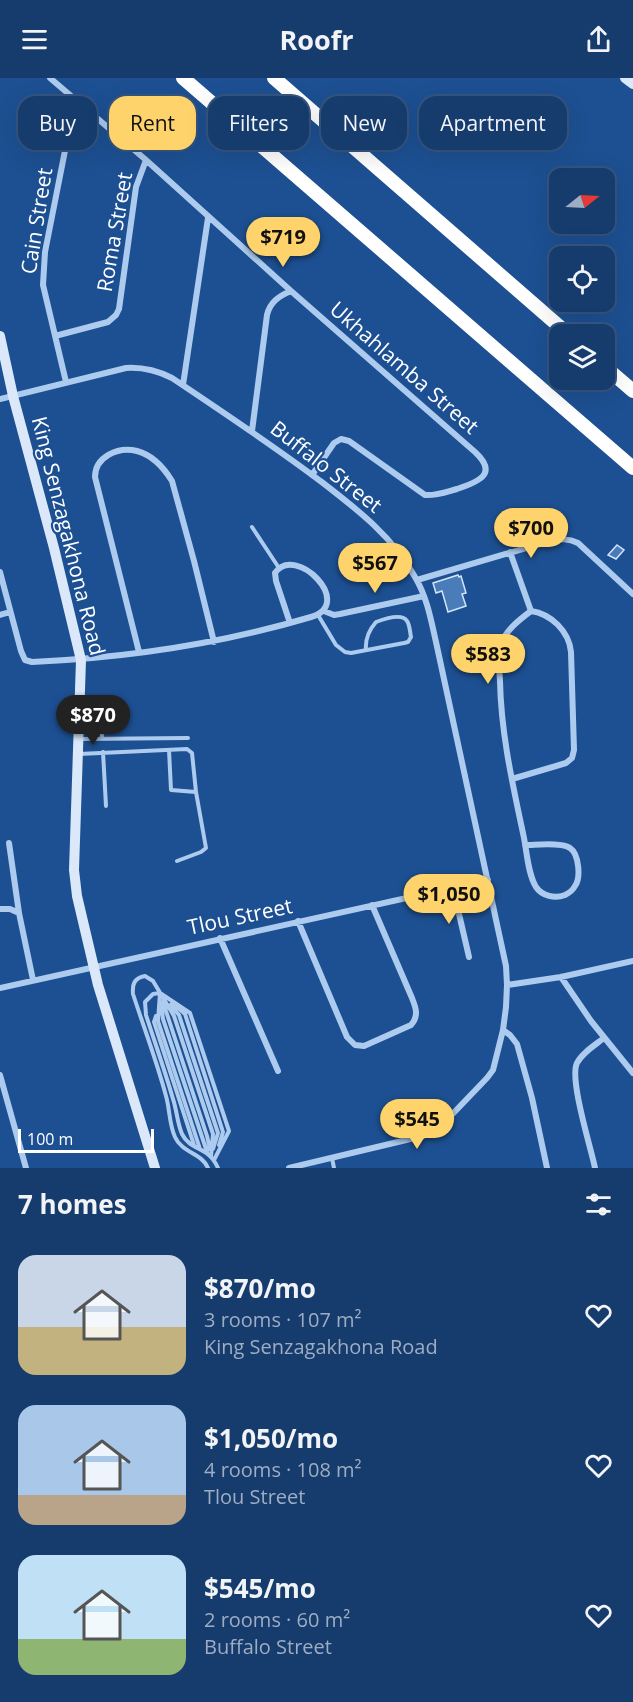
<!DOCTYPE html>
<html lang="en">
<head>
<meta charset="utf-8">
<style>
  :root { --surface:#163c6e; --page:#234776; --text:#f1f3f6; --muted:#9eadc2; --line:#355681; --accent:#fed36b }
  body { margin:0; font-family:"Open Sans",sans-serif; background:var(--page); color:var(--text); height:100vh; display:flex; flex-direction:column; font-size:22px; white-space:nowrap }
  * { box-sizing:border-box; margin:0 }
  p { font-size:20px; color:var(--muted) }
  .icon { flex:none; width:33px; height:33px; fill:none; stroke:currentColor; stroke-width:2; stroke-linecap:round; stroke-linejoin:round }
  .map { position:relative; height:1090px; overflow:hidden }
  .drawer { display:flex; flex-direction:column; background:var(--surface); flex:1 }
  .drawer>* { flex:none }
  .banner { position:absolute; left:18px; top:18px; width:597px; height:54px; display:flex; gap:12px }
  .needle { width:39px; rotate:72deg }
  .fabs { position:absolute; left:549px; top:90px; display:grid; gap:12px }
  .fabs a { display:grid; place-items:center; width:66px; height:66px; border-radius:12px; background:var(--surface); box-shadow:0 6px 24px #0002,0 0 0 2px var(--line); font-size:30px }
  .scale { position:absolute; left:18px; bottom:15px; width:136px; box-sizing:border-box; padding-left:6px; border:3px solid #fff; border-top:0; font-size:16px; line-height:21px; white-space:nowrap; color:#fff; -webkit-text-stroke:4px #1d5092; paint-order:stroke }
  .price { position:absolute; translate:-50% -51px; padding:0 14px; border-radius:21px; background:var(--accent); color:#111; font-size:20px; line-height:39px; filter:drop-shadow(0 2px 3px #0008) }
  .price::after { content:''; position:absolute; left:50%; top:36px; width:18px; height:14px; margin-left:-9px; background:inherit; clip-path:polygon(0 0,100% 0,50% 100%) }
  .price.current { background:#222; color:#fff }
  ul { padding:0; list-style:none }
  li { display:flex; align-items:center; gap:18px; height:150px; padding:0 18px }
  li span { display:grid; place-items:center; flex:none; width:168px; height:120px; border-radius:18px; color:#555 }
  li>.icon { margin-inline-start:auto }
  span .icon { width:72px; height:72px; fill:#fffc; stroke-width:1 }
  li b { font-size:26px }
  h2 { display:flex; justify-content:space-between; align-items:center; height:72px; padding:0 18px; font-size:26px }
  .tag { padding:0 21px; border-radius:18px; background:var(--surface); box-shadow:0 6px 24px #0002,0 0 0 2px var(--line); font-size:21px; line-height:54px }
  .tag.current { background:var(--accent); color:#111 }
  header { display:flex; justify-content:space-between; align-items:center; height:78px; padding:0 18px; background:var(--surface); font-size:27px; font-weight:700 }
  .map>svg:first-child { display:block }
  .building { fill:#4a7cba; stroke:#d3e5fa; stroke-width:1.5 }
  .lines { fill:none; stroke-linecap:round; stroke-linejoin:round }
  .lane { stroke:#adcbee; stroke-width:4 }
  .street { stroke:#adcbee; stroke-width:6 }
  .secondary { stroke:#dae8fa; stroke-width:10 }
  .highway { stroke:#fff; stroke-width:14 }
  .labels { text-anchor:middle; stroke-width:4.5; stroke-linejoin:round; paint-order:stroke }
  .street-label { font-size:21px; fill:#fff; stroke:#1d5092 }
</style>
</head>
<body>
<header><svg class="icon" aria-label="menu" viewBox="0 0 24 24"><path d="M4 6h16M4 12h16M4 18h16"/></svg>Roofr<svg class="icon" aria-label="share" viewBox="0 0 24 24"><path d="M12 15V3M7 8l5-5 5 5M5 13v7h14v-7"/></svg></header>
<div class="map">
<svg width="633" height="1090" viewBox="0 0 633 1090">
  <rect width="100%" height="100%" fill="#1d5092"/>
  <path class="building" d="M617,467L624,472L616,481L608,477Z
    M458,497L459,499L461,498L466,515L462,516L466,528L448,534L442,513L436,515L433,505Z"/>
  <g class="lines">
    <path class="lane" d="M252,449L279,490
      M318,537L336,567L345,574L351,575L404,565L408,564L411,559C410,555 410,547 407,543C402,535 384,541 376,544C369,552 365,561 366,572
      M100,621L102,660
      M79,661L188,660
      M169,672L171,712L196,714
      M103,674L106,728
      M79,676L187,671L192,675L196,714L206,770L201,774L177,783
      M160,915L158,943L200,1071
      M161,924L163,941L207,1074
      M163,924L207,1058L210,1071
      M172,925L185,936L223,1054L219,1067
      M170,927L179,937L218,1055L213,1071
      M156,938L154,944L194,1067
      M332,1080L334,1090
      M214,1082L229,1053L190,935L160,915L153,916L145,924L146,937C155,965 165,993 173,1021C177,1033 177,1044 182,1056C191,1074 208,1067 218,1090
      M208,1090C202,1075 182,1075 175,1059C169,1046 170,1032 166,1018C157,984 144,950 133,916C132,905 135,900 145,898L153,903L174,938L213,1056L211,1078"/>
    <path class="street" d="M50,0L146,82L291,213L475,374C499,396 478,404 457,411C446,414 436,418 425,417L349,363L341,361L334,365L312,397
      M55,258L108,244L116,237L119,231L136,109L146,82
      M66,304L43,207L45,174L75,22
      M183,307L208,140
      M0,321L126,290C143,289 156,292 172,300C223,334 274,368 323,405C358,432 393,459 415,499C427,519 431,542 436,564L506,888L507,907L506,929L503,952L493,992L487,1000L442,1047L435,1052L423,1058L289,1090
      M252,353L267,237C270,224 279,218 291,213
      M510,474L531,533C551,536 569,553 571,574L574,672L572,680L566,685L512,701
      M0,494L21,573L25,582L32,584C126,580 220,566 311,539C356,526 295,465 275,495L276,503L290,545
      M417,502L550,463C560,461 568,460 578,465L633,516
      M324,533L334,537L340,536L424,518
      M0,537L10,534
      M139,574L95,399C95,379 118,368 137,373C152,377 164,390 172,403L194,483L214,564
      M9,765L19,835
      M525,767C536,767 562,764 570,770C579,776 581,800 575,808C573,812 569,815 565,817C555,821 542,818 536,809C528,796 527,775 524,760C513,708 501,656 500,603C499,591 498,578 501,566C506,552 519,542 531,533
      M453,810L469,879
      M0,831H10L19,835L33,902
      M298,843L347,959L355,967L364,968L411,947C419,938 416,930 412,920L372,827
      M220,860L278,993
      M561,899L591,943L633,995
      M507,907L561,899L633,883
      M0,910L488,802
      M503,952L510,957L517,966L532,1020L547,1090
      M0,997L26,1090
      M595,1090C591,1070 569,1001 577,985C582,975 595,967 604,960"/>
    <path class="secondary" d="M625,0L633,6
      M0,258L13,318L54,470L81,582L74,792L77,818L98,907L155,1090"/>
    <path class="highway" d="M183,0L633,390
      M274,0L568,256
      M604,288L633,313"/>
  </g>
  <g class="labels">
    <g class="street-label">
      <text transform="translate(37 143) rotate(-81)" y="7">Cain Street</text>
      <text transform="translate(115 154) rotate(-80)" y="7">Roma Street</text>
      <text transform="translate(404 290) rotate(41)" y="7">Ukhahlamba Street</text>
      <text transform="translate(326 389) rotate(38)" y="7">Buffalo Street</text>
      <text transform="translate(68 458) rotate(76)" y="7">King Senzagakhona Road</text>
      <text transform="translate(240 839) rotate(-12)" y="7">Tlou Street</text>
    </g>
  </g>
</svg>
<div class="fabs">
<a><svg class="needle" viewBox="-14 -14 28 28"><path d="M0-13l5 13h-10z" fill="#e53935"/><path d="M0 13l5-13h-10z" fill="#9eadc2"/></svg></a>
<a><svg class="icon" aria-label="locate" viewBox="0 0 24 24"><circle cx="12" cy="12" r="6"/><path d="M12 2v4M12 18v4M2 12h4M18 12h4"/></svg></a>
<a><svg class="icon" aria-label="layers" viewBox="0 0 24 24"><path d="M12 4l9 5-9 5-9-5zM3 14l9 5 9-5"/></svg></a>
</div>
<div class="scale">100 m</div>
<b class="price" style="left:283px;top:190px">$719</b>
<b class="price" style="left:531px;top:481px">$700</b>
<b class="price" style="left:375px;top:516px">$567</b>
<b class="price" style="left:488px;top:607px">$583</b>
<b class="price current" style="left:93px;top:668px">$870</b>
<b class="price" style="left:449px;top:847px">$1,050</b>
<b class="price" style="left:417px;top:1072px">$545</b>
<div class="banner">
<a class="tag">Buy</a>
<a class="tag current">Rent</a>
<a class="tag">Filters</a>
<a class="tag">New</a>
<a class="tag">Apartment</a>
</div>
</div>
<section class="drawer">
<h2>7 homes<svg class="icon" aria-label="filters" viewBox="0 0 24 24"><path d="M4 7h16M4 17h16"/><circle cx="9" cy="7" r="2"/><circle cx="15" cy="17" r="2"/></svg></h2>
<ul>
<li><span style="background:linear-gradient(#c9d6e8 60%,#c2b280 0)"><svg class="icon" aria-label="home" viewBox="0 0 24 24"><path d="M3 11l9-7 9 7M6 9v11h12V9"/></svg></span><div><b>$870/mo</b><p>3 rooms · 107 m²</p><p>King Senzagakhona Road</p></div><svg class="icon" aria-label="heart" viewBox="0 0 24 24"><path d="M12 20l-8-8c-3-5 5-10 8-4 3-6 11-1 8 4z"/></svg></li>
<li><span style="background:linear-gradient(#a9c7e8 75%,#b9a48a 0)"><svg class="icon" aria-label="home" viewBox="0 0 24 24"><path d="M3 11l9-7 9 7M6 9v11h12V9"/></svg></span><div><b>$1,050/mo</b><p>4 rooms · 108 m²</p><p>Tlou Street</p></div><svg class="icon" aria-label="heart" viewBox="0 0 24 24"><path d="M12 20l-8-8c-3-5 5-10 8-4 3-6 11-1 8 4z"/></svg></li>
<li><span style="background:linear-gradient(#bfe0f5 70%,#8fb573 0)"><svg class="icon" aria-label="home" viewBox="0 0 24 24"><path d="M3 11l9-7 9 7M6 9v11h12V9"/></svg></span><div><b>$545/mo</b><p>2 rooms · 60 m²</p><p>Buffalo Street</p></div><svg class="icon" aria-label="heart" viewBox="0 0 24 24"><path d="M12 20l-8-8c-3-5 5-10 8-4 3-6 11-1 8 4z"/></svg></li>
</ul>
</section>
</body>
</html>
